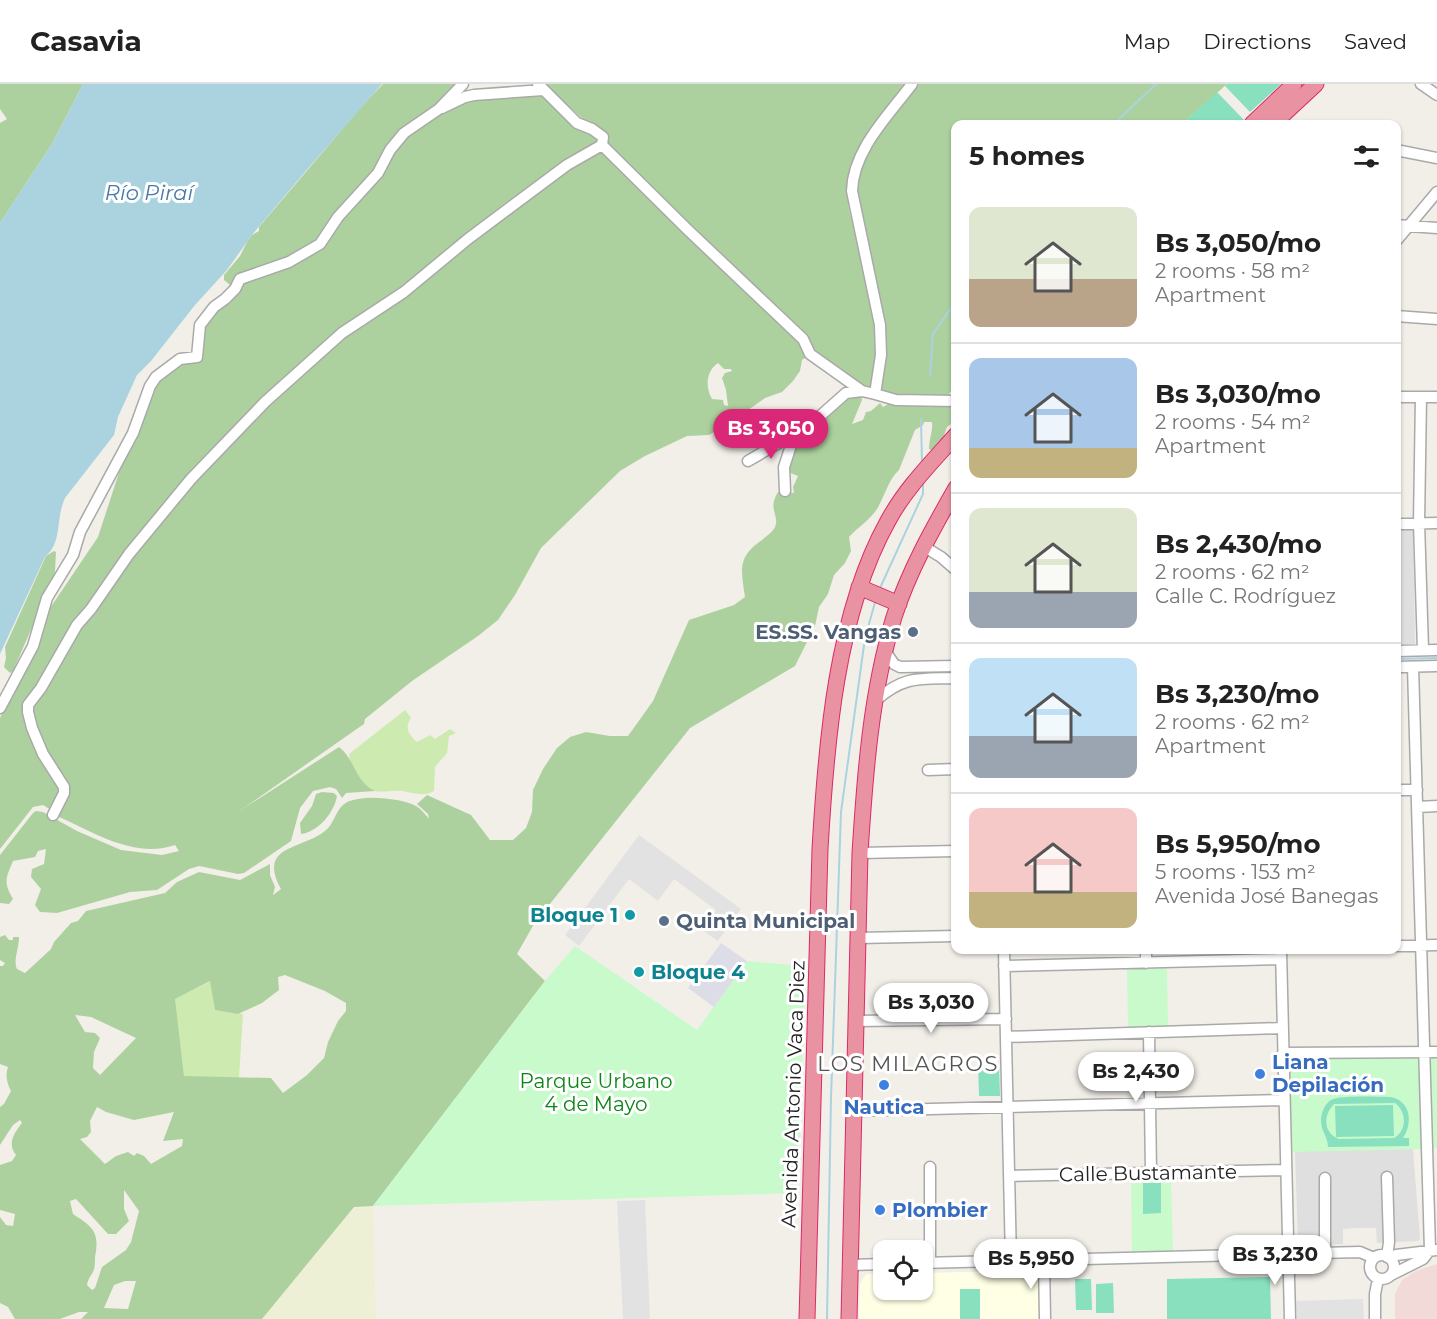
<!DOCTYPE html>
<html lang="en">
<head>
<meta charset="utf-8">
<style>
  :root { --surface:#fff; --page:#f2f2f2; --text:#222; --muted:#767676; --line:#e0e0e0; --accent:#db2777 }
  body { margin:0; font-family:Montserrat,sans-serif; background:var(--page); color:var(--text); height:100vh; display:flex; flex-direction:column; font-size:22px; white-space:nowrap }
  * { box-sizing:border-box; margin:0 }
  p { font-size:20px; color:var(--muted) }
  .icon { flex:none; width:33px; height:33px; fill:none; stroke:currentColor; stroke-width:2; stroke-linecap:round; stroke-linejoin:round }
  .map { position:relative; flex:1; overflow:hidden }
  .side { position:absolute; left:951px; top:36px; width:450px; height:834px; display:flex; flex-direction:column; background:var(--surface); border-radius:12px; box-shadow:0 2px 4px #0004 }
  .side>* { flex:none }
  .tools { position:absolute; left:873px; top:1156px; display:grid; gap:12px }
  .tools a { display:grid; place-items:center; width:60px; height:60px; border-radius:12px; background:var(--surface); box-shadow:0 2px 4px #0004; font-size:30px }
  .price { position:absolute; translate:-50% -51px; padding:0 14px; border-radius:21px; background:#fff; color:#222; font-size:20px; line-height:39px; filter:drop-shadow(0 2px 3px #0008) }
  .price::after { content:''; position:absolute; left:50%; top:36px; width:18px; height:14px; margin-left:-9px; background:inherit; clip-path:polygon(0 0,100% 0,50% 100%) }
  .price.selected { background:var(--accent); color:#fff }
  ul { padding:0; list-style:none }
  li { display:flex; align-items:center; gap:18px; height:150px; padding:0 18px }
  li+li { border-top:2px solid var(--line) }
  li span { display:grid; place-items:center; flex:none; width:168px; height:120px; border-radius:12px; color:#555 }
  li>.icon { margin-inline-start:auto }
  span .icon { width:72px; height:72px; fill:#fffc; stroke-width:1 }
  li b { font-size:26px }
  h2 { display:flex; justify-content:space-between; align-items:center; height:72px; padding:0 18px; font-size:26px }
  header { display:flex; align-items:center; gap:36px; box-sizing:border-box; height:84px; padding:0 30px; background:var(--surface); border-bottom:2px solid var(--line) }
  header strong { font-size:28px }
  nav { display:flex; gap:33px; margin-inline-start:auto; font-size:21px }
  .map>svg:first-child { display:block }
  .residential { fill:#e0dfdf }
  .commercial { fill:#f2dad9 }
  .education { fill:#ffffe5 }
  .farmland { fill:#eef0d5 }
  .grass { fill:#cdebb0 }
  .forest { fill:#add19e; fill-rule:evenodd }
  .park { fill:#c8facc }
  .pitch { fill:#88e0be; fill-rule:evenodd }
  .parking { fill:#e2e2e2 }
  .plaza { fill:#dddde8 }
  .water { fill:#aad3df }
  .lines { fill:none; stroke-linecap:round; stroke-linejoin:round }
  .stream { stroke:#aad3df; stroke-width:2 }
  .minor-casing { stroke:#a9a9a9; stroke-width:13 }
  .highway-casing { stroke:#dc2a67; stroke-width:17 }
  .minor { stroke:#fff; stroke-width:10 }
  .highway { stroke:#e892a2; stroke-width:15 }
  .service-dot { fill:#5c6f8a; stroke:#fff; stroke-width:2 }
  .culture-dot { fill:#0f9aa8; stroke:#fff; stroke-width:2 }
  .shop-dot { fill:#3f7fe0; stroke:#fff; stroke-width:2 }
  .labels { text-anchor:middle; stroke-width:6; stroke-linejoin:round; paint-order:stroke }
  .service-label { font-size:20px; font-weight:bold; fill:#4e5e75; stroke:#fff; text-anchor:end }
  .culture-label { font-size:20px; font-weight:bold; fill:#0d838f; stroke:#fff; text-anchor:end }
  .shop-label { font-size:20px; font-weight:bold; fill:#366cbe; stroke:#fff; text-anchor:start }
  .park-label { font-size:20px; fill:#0c8416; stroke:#fff }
  .street-label { font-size:20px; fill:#222; stroke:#fff }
  .water-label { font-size:21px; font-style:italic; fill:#4a7aab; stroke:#fff }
  .neighbourhood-label { font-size:21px; letter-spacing:1.5px; fill:#555; stroke:#fff }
</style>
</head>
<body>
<header>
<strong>Casavia</strong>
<nav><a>Map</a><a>Directions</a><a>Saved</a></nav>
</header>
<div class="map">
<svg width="1437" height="1235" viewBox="0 0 1437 1235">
  <rect width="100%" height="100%" fill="#f2efe9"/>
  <path class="residential" d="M1396,446H1413L1415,560L1397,561Z
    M1413,1065L1420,1155L1418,1157L1377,1159L1376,1144H1357L1343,1145V1160L1300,1162L1298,1160L1295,1067Z"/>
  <path class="commercial" d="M1437,1180V1235H1395V1210L1402,1196L1416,1187Z"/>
  <path class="education" d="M1039,1186L1040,1235H859L860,1200L866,1190L883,1189L884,1206H922L923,1189Z"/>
  <path class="farmland" d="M373,1122L376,1235H262L354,1123Z"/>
  <path class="grass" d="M405,626L411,634C404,644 409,651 417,658L430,651L435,655L450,645L456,649L449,652L447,669L435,683L434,707C424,713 414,709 402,707C393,706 383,709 374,707C361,704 350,682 349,670Z
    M211,897L215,926L243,930L239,994L184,993L174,915Z"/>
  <path class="forest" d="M0,0H83L52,60L0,139V39L7,35L0,25Z
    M383,0H462L426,32L381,78L319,159L230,201L224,196V191L240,172L247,158L252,151L259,147V143L362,22Z
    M544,0H905C875,39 841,72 849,125L871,215L878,260L874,300L868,307L823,277L608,63L606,49L583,35Z
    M918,0H1227L1182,40H956V302L946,313L885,310L881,306L884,283L856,103C864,64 894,31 918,0Z
    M540,7L597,51L600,58L402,207L364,231L180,404L27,619L62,704L53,727L43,721L33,723L0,765V634L48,527L98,453L127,364L153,302L181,278L197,275L202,242L242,196L312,167L401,55L463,15Z
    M602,64L802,256L808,272L802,276L800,287L793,297L782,308L765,314L734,336L709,351L687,352L645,372L620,387L541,464L515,511L498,536L478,552L412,597L365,635L364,640L351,649L241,726L339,663C355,675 355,698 375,707L346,709L342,714L336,705L330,703L313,707L300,724L291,757L244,789L238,790L199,782L189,785L157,806L130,808L57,829L40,828L35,821L41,805L31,793L32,785L44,780L46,765L38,767L35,773L13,777C6,794 3,798 13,815L9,820L0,819V771L33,729L36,727L43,728L77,747L121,766L162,771L179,767L175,761C134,775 93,748 57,732L68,709L37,652L31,622L124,481L195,393L318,273L542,101ZM718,279L724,285H731L732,287L725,289L722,294L726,306L728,322L724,321L723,316L712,315C705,303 706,287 718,279Z
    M861,310L862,316L852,340L863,336L866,328L871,327L880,319L883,323L893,317L950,322L955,318V337L947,343L942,357L934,367L929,365C929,355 933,347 932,338H924L923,341L915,346L899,386C888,396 885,412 877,425C869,437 858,443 849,453L851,467L845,479L834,491L828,510L819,523L815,542L795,582L690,644L534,840L517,870L545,897L373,1122L354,1123L262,1235H81L88,1228H79L60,1235H15L8,1223L0,1219V1133L6,1141L13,1142L15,1130L0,1126V1081L12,1077L16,1071C7,1060 14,1049 22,1039L20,1036L13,1041L0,1061V1023L4,1020L11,1007C7,999 5,992 8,983L0,980V882H3L5,879L0,876V853L5,851L9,856H13V853H19C19,865 13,876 17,885L25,889L51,865L54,858L71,839L78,837L86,827L165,809L177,798L199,788L240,796L270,780V791L275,803L273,811L281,805C257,761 301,766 325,747C334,740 335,728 343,721C356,709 401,714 416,722C421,725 425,730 429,735L428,730L417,720L427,711L471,731L490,756H513L526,744L532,728L533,706L543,685L557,664L570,653L586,648L610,652H628L653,617L689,536L734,521L745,513C741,486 737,473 762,456C766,452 773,448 775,443C780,431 767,426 778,408L794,409L793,403L798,392L788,388L797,352L848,312ZM285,891L325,907L346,919V927L338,937L328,958L324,974L307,991L283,1009L271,994L184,992L175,915L210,897L215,926L238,930L262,919L279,906L278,893ZM75,931L91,933L136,954L100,991L93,984L94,968L100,954L95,949L85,948ZM97,1023L106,1028L134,1036L174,1028L163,1057L183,1055L182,1062L151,1080L144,1072L137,1069L134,1072L128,1068L116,1072L105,1080L80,1055L87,1053L91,1048L90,1037ZM124,1106L139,1127L131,1158L126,1166L102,1183L95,1204L92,1206L87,1201C88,1195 90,1193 93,1188C95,1184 95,1178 95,1173C100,1148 93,1143 73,1130L70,1117L76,1115L108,1150H116L129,1137L124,1125ZM125,1197H136L128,1225L104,1224L114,1201Z
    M54,467L56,468L55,487L53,495L13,587L10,589L4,583L6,574L5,563L46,472Z
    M322,708L334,709L337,712C334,729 318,748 301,750L300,739L312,722L316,710Z"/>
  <path class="park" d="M575,862L697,946L747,877L805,882L798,1109L373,1122L545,897Z
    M1167,883L1168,943L1128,944L1127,884Z
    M1437,971V1064H1430L1428,978L1430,973Z
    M1296,972L1419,973L1422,977L1424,1065L1290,1068L1289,978Z
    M1171,1091L1173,1169L1132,1170L1131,1092Z"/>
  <path class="pitch" d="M1227,0H1281L1250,28L1225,2Z
    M1217,8L1244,36L1239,40H1182Z
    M999,980L1000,1012H979L978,981Z
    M1391,1013C1411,1017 1413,1039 1403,1054H1409V1062L1328,1063C1328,1053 1321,1047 1321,1037C1321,1029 1324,1021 1331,1016C1340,1011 1379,1013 1391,1013ZM1395,1019C1407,1028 1407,1047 1394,1054L1339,1055C1323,1049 1323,1031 1334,1020Z
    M1393,1021L1394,1052L1336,1053L1335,1022Z
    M1143,1099H1161V1129L1143,1130Z
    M1270,1193L1271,1235H1167V1195Z
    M1075,1195H1091L1092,1226H1076Z
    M1113,1199L1114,1229H1096V1200Z
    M960,1205H980V1235H960Z"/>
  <path class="parking" d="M639,751L741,825L718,857L702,846L716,826L674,795L658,817L629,795L579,862L565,851Z
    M645,1116L650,1235H623L617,1117Z
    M1363,1215L1364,1235H1297L1296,1217Z"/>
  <path class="plaza" d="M721,859L747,877L714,923L688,904Z"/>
  <path class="water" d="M83,0H382L305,88L252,151L227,186L195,221L151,277L137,291L118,333L114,351L65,414C55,436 63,458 45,473L0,570V139L52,60Z"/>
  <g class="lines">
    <path class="stream" d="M1114,40L1156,0
      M930,292L933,250L956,217
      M921,335L922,379
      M880,504L923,410V397
      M1396,575L1437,574
      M827,1235L831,1014L841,728L865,554L876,515"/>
    <g class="minor-casing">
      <path id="minor" d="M538,0L577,39L592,45L603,53L602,61L688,146L803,255L810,270L862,307
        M1421,0L1437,11
        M442,24L465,13L474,11L543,6
        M1396,66L1437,74
        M1396,141L1437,144
        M1396,157L1437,108
        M1396,232L1437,235
        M875,310L896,316L956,317
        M1396,313H1437
        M1421,313L1419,439L1423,566
        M748,377L811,340L846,309L862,307L875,310L881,271L880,241L852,107C853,66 888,32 912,0
        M785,407L784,383L795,349
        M1396,440L1437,439
        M923,462L941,473L956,486
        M885,567L894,580L900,583L956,582
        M1396,567L1437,566
        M1396,583L1437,582
        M1413,583L1430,1166
        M876,616C905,591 920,595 956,594
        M0,624L33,562L47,514L73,471L80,448L133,349L150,302L156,293L180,275L197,273L200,241L214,223L225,215L235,205L240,195L289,178L320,160L338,133L378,89L390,66L404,49L439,25L463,0
        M928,686L956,685
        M1396,706H1417
        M1418,723L1437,722
        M53,731L64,709V703L43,670L32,644L28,628V621L41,604L77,541L91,525L129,470L191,395L265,318L342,249L404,208L468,155L567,81L602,61
        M860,769L956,767
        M858,854L956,852
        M1396,862L1437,861
        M1004,866L1011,1177
        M1146,866V879
        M1281,866L1290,1235
        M1004,882L1281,875
        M856,937L1006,935
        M1149,948L1151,1089
        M1006,953L1283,944
        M1283,969L1437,968
        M854,1027L1284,1016
        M1009,1092L1286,1086
        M1325,1094V1168
        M1370 1183a12 12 0 1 1 24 0a12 12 0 1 1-24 0Z
        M1387,1173L1389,1158L1387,1093
        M1389,1174L1396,1171L1437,1166
        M1044,1176L1045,1235
        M922,1179L1360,1168L1374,1174
        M930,1179V1083
        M851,1181L884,1180
        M1391,1191L1423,1175L1430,1166
        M1375,1235V1210L1378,1195"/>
    </g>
    <g class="highway-casing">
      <path id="highway" d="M1252,40L1294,0
        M1273,40L1316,0
        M859,503L899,520
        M807,1235L820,765C826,660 836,530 888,437C905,405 932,378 956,351
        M849,1235L860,769C865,690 871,608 894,533C909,487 932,446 956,404"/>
    </g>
    <use href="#minor" class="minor"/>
    <use href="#highway" class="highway"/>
  </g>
  <g class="service-dot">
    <circle cx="913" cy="548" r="6"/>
    <circle cx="664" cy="837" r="6"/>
  </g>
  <g class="culture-dot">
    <circle cx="630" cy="831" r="6"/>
    <circle cx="639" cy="888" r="6"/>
  </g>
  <g class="shop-dot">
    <circle cx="1260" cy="990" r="6"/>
    <circle cx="884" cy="1001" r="6"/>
    <circle cx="880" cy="1126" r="6"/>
  </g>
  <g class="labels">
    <g class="service-label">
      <text x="901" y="555">ES.SS. Vangas</text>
      <text x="676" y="844" text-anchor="start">Quinta Municipal</text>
    </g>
    <g class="culture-label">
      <text x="618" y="838">Bloque 1</text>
      <text x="651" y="895" text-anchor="start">Bloque 4</text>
    </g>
    <g class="shop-label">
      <text x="1272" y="985">Liana<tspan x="1272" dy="23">Depilación</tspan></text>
      <text x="884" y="1030" text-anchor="middle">Nautica</text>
      <text x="892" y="1133">Plombier</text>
    </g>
    <g class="park-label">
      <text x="596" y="1004">Parque Urbano<tspan x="596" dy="23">4 de Mayo</tspan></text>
    </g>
    <g class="street-label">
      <text transform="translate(793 1010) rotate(-88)" y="7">Avenida Antonio Vaca Diez</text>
      <text transform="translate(1148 1089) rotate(-1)" y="7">Calle Bustamante</text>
    </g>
    <g class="water-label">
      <text x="149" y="116">Río Piraí</text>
    </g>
    <g class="neighbourhood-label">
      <text x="908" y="987">LOS MILAGROS</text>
    </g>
  </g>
</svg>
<div class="tools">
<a><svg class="icon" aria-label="locate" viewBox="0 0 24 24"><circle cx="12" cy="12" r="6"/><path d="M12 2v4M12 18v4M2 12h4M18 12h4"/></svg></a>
</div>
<b class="price selected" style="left:771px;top:376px">Bs 3,050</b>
<b class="price" style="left:931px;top:950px">Bs 3,030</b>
<b class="price" style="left:1136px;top:1019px">Bs 2,430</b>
<b class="price" style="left:1275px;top:1202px">Bs 3,230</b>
<b class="price" style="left:1031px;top:1206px">Bs 5,950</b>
<section class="side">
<h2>5 homes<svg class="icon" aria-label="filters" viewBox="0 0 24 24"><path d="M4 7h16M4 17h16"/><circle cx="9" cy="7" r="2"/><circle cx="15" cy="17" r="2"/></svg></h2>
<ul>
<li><span style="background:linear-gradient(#dfe7d0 60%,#b9a48a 0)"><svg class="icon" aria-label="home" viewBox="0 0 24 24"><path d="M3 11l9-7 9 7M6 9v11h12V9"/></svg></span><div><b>Bs 3,050/mo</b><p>2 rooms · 58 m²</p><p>Apartment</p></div></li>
<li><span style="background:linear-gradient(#a9c7e8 75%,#c2b280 0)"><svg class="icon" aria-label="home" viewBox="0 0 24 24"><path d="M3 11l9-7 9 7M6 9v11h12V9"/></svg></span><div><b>Bs 3,030/mo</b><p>2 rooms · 54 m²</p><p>Apartment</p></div></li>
<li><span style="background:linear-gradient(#dfe7d0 70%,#9aa5b1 0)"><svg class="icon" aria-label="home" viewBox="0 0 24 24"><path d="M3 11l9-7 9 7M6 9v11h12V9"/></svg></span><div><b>Bs 2,430/mo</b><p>2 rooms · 62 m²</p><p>Calle C. Rodríguez</p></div></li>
<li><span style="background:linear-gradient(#bfe0f5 65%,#9aa5b1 0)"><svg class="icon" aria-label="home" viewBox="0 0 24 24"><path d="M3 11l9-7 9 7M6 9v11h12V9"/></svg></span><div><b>Bs 3,230/mo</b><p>2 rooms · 62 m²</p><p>Apartment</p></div></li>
<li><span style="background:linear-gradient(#f6c9c9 70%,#c2b280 0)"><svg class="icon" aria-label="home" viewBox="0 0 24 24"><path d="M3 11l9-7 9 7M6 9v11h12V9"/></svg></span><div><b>Bs 5,950/mo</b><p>5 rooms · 153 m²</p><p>Avenida José Banegas</p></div></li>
</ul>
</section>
</div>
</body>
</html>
